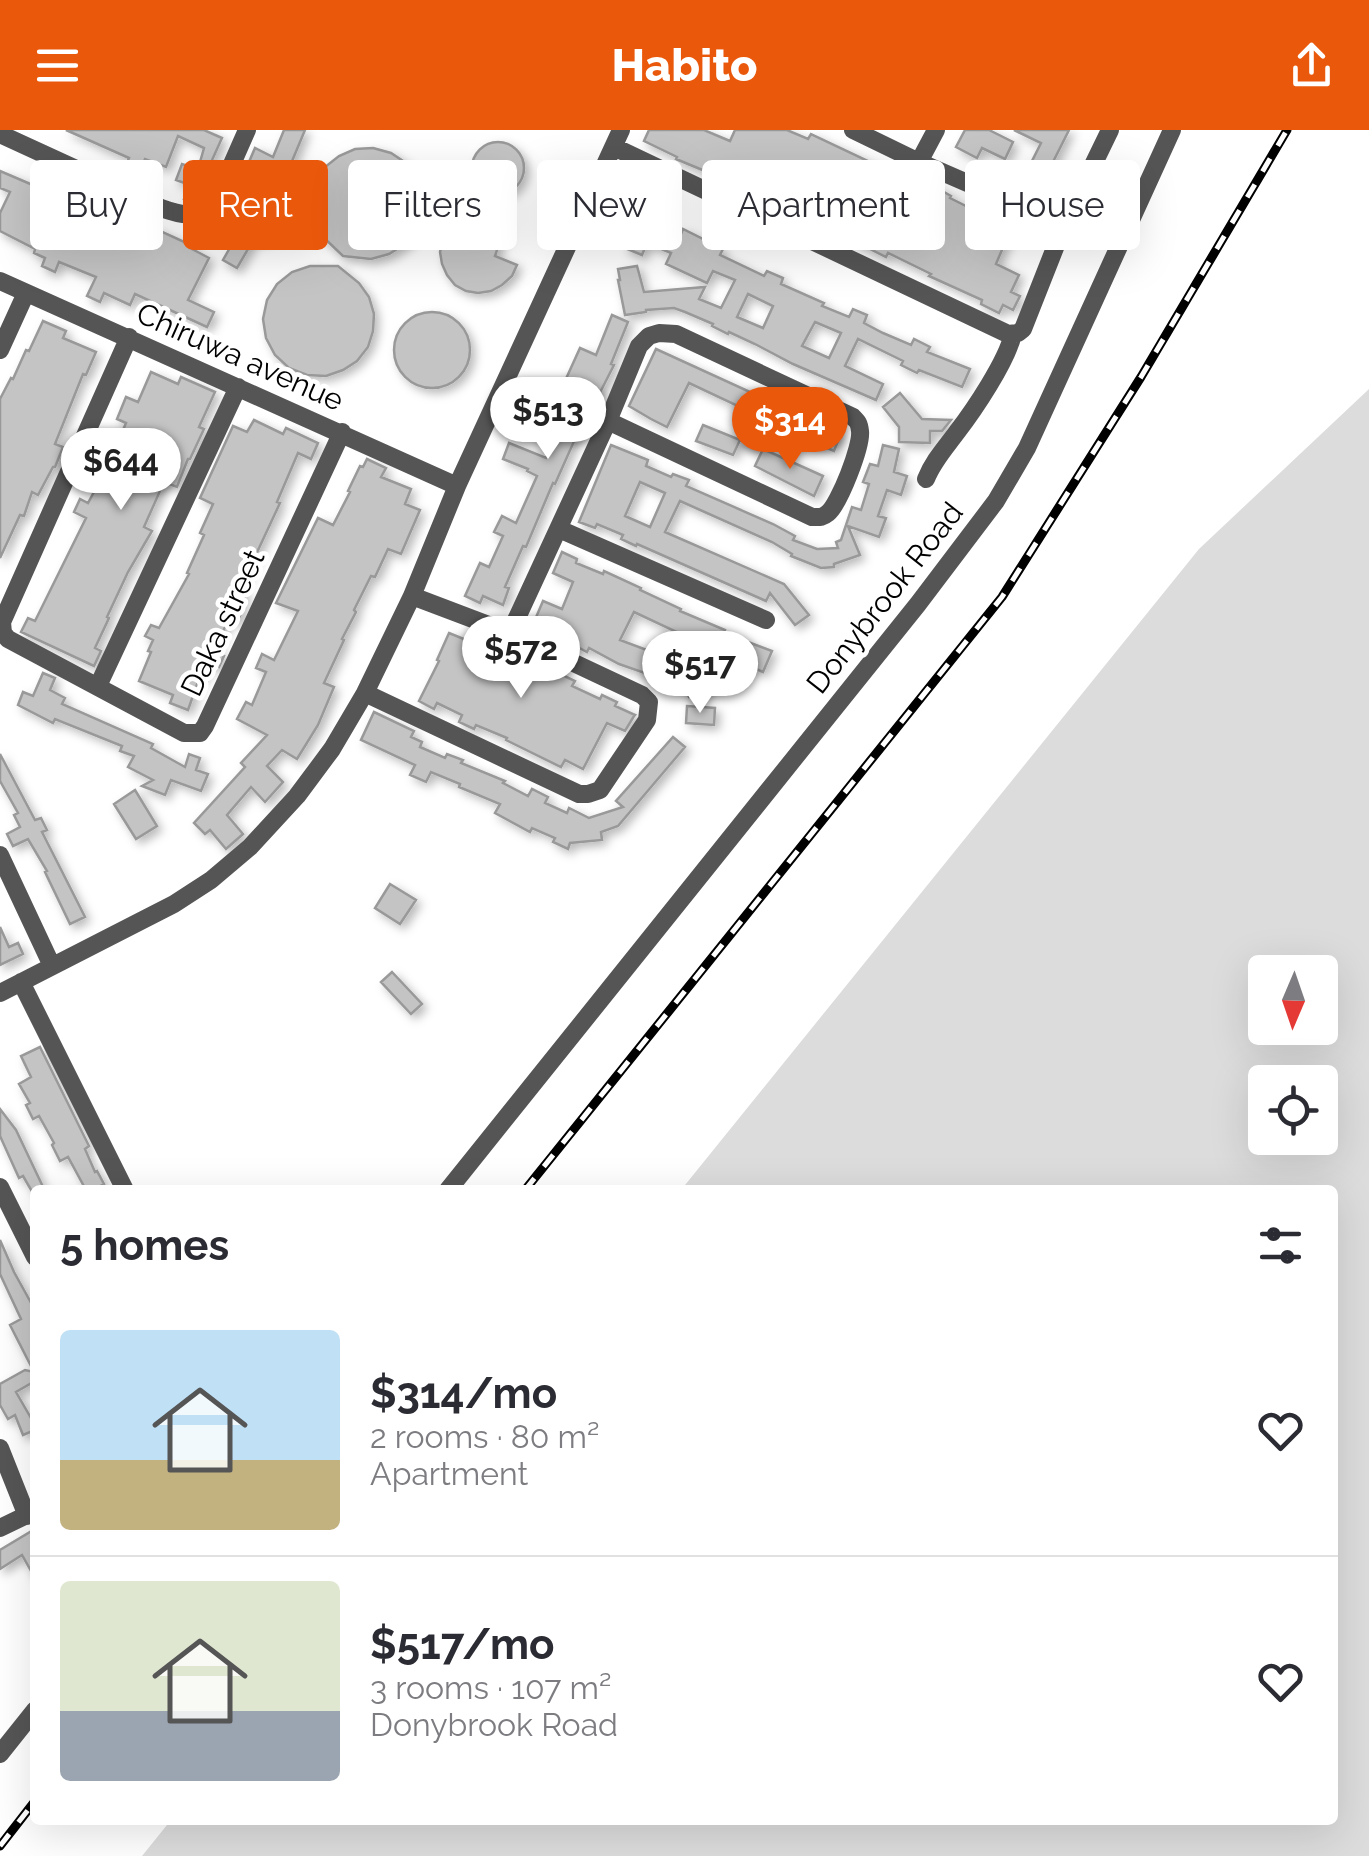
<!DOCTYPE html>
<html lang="en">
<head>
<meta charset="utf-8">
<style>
  :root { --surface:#fff; --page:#f7f7f7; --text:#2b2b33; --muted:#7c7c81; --line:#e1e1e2; --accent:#ea580c }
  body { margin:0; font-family:Raleway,sans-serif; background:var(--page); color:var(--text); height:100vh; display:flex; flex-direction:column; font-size:38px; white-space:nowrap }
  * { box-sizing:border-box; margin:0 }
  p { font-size:32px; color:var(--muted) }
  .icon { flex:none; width:55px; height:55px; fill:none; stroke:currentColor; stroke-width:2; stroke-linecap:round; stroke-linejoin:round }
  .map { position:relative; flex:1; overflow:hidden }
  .drawer { position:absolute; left:30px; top:1055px; width:1308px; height:640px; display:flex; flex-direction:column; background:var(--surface); border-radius:10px; box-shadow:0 10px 40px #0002 }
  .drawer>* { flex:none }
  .top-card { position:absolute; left:30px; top:30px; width:1310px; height:90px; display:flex; gap:20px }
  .needle { width:65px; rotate:182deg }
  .buttons { position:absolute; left:1248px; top:825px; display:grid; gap:20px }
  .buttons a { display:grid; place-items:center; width:90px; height:90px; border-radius:10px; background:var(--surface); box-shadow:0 10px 40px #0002; font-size:50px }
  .price { position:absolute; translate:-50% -85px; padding:0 22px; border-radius:35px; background:#fff; color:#222; font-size:32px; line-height:65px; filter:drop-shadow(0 2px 5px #0008) }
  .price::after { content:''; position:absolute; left:50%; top:60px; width:30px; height:22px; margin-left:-15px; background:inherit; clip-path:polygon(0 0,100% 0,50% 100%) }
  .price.current { background:var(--accent); color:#fff }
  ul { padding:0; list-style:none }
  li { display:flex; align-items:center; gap:30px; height:250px; padding:0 30px }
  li+li { border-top:2px solid var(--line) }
  li span { display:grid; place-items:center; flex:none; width:280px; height:200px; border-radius:10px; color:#555 }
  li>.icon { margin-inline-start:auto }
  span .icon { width:120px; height:120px; fill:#fffc; stroke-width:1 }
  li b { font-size:42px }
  h2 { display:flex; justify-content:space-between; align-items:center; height:120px; padding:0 30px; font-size:42px }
  .chip { padding:0 35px; border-radius:10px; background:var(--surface); box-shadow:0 10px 40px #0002; font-size:35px; line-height:90px }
  .chip.current { background:var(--accent); color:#fff }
  header { display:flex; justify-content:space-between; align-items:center; height:130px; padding:0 30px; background:var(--accent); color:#fff; font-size:45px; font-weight:800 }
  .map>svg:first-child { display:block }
  .green { fill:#dcdcdc; fill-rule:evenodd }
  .building { fill:#c4c4c4; stroke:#999; stroke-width:2.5; fill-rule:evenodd; filter:url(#shadow) }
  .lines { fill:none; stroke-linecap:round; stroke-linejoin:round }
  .minor { stroke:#555; stroke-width:18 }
  .rail-casing { stroke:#000; stroke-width:9 }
  .rail { stroke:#fff; stroke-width:5; stroke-dasharray:15; stroke-linecap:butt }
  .labels { text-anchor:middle; stroke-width:9; stroke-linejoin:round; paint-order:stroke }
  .street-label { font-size:30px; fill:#000; stroke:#fff }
</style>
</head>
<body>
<header><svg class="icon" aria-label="menu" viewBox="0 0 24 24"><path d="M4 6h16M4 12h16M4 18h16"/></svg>Habito<svg class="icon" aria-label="share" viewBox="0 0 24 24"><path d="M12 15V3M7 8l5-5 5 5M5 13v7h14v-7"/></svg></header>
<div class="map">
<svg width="1369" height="1726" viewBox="0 0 1369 1726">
  <defs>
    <filter id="shadow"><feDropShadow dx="4.5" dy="4.5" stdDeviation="5" flood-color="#0004"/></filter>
  </defs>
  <rect width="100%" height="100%" fill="#fff"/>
  <path class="green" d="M1369,259V1726H142L171,1690H1332V1060H681L1199,419ZM1265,842H1320V898H1265ZM1265,952H1320V1008H1265Z"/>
  <path class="building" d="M66,0H204L222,8L208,39L213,40L203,68L191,72L184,69L190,55L176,50L182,34L198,39L204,18L178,6L166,37L145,29L135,52L121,46L129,28Z
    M284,0H305L290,36L294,38L288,51L249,32L255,18L273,27Z
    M649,0H704L730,11L735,0H787L808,9L811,4L893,43L898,36L951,66L950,68L992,89L993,86L1013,94L996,134L1019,145L1011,162L1020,166L1013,180L1003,175L999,183L981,174L982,170L929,146L931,144L888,123L886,127L797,82L795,86L778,78L780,73L740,54L737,60L710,48L712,44L676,29L677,27L644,11Z
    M965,0H989L1013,12L1005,29L982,18L977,28L956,17Z
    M1014,0H1069L1053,32L1075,43L1058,79L1046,72L1057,50L1029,37L1041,13Z
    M472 38a26 26 0 1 1 52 0a26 26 0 1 1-52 0Z
    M373,18L391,23L406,33L417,48L422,65V83L416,100L405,114L389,124L371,129L343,126L322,106L314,89L312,71L315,53L325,37L339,26L355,19Z
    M0,41L89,79L94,68L108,74L110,68L124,75L116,92L149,107L154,98L193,116L192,119L209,128L188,170L214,182L207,197L135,164L130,175L104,163L100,172L87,166L96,147L59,132L55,142L42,136L45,128L34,123L35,119L0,101V83L10,62L0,58Z
    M631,53L647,59L637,83L622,76Z
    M239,72L273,86L263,110L255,107L237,138L223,130L240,100L222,93L228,78L235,81Z
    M638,85L655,92L654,95L680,106L683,99L723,119L720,125L764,146L767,141L783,148L781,154L824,173L822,176L849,187L853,179L867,185L864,193L883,203L911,215L914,209L930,217L927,222L970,239L962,257L919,240L917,243L901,235L903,231L858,209L845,236L883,254L876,270L793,234L755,214L729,202L728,204L712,196L713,194L685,182L674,178L646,180V182L625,185L618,150H620L618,139L637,136L644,162L705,157L699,169L721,178L735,150L713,141L707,153L666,134L671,123L647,113L642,125L625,118ZM748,164L773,176L763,198L737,187ZM815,192L841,203L829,228L802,216Z
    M484,86L496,90L505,96L495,126L517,135L512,146L502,155L491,161L478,163L466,161L455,155L447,145L442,134L440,122L443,110L450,99L460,91L472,87Z
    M310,136H338L359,153L369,167L374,184L373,201L368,217L357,231L343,240L326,246L307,245L289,238L275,225L266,208L263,189L267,170L277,154L292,142Z
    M394 220a38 38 0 1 1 76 0a38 38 0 1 1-76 0Z
    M612,185L628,192L611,234L614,235L586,290L584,289L555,354L553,353L526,417L523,416L505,457L509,458L503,475L483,466L480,473L465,466L480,433L489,437L503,406L494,402L502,386L516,393L537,346L527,341L528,339L503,329L509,313L546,328L568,282L554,276L560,262L580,218L596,225Z
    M43,191L66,201L63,208L96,222L86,245L83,244L55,314L63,317L55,337H53L38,365L32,362L24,386L20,385L0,428V269L11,248L13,249L26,220L29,221Z
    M656,219L763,268L764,265L799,284L798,286L841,304L834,321L799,306L800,303L772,291L758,319L740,310L753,283L689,253L667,297L651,289L629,276Z
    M151,242L178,254L181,247L215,262L199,297L204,299L190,329H188L177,357L164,352L144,397L152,401L128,442L107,487L109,488L95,518L101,521L94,536L21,502L28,488L35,491L86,388L74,382L80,369L88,373L95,360L96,361L111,327L99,322L105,309L117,314L126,293L117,289L126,267L138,272Z
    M900,263L922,289L951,290L942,301H930V313L899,312V297L883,277Z
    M254,290L283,304L286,298L318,313L311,329L298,323L277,372L280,373L239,461L246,464L240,479L243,480L237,492L229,488L214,522L224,526L219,537L210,533L202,547L200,546L188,580L170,573L173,565L139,551L151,522L148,521L153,510L145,506L151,495L159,498L189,444L187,443L204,405L200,403L213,374L200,368L233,296L247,302Z
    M703,295L740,310L733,325L696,311Z
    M611,315L648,330L646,336L671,347L673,344L689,350L686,356L773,394L795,406L793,410L817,419L838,418L836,412L841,410L852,377L861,380L869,354L863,352L870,334L878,336L883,315L899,319L894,342L907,346L901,365L887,360L878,386L886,388L879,407L848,396L860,425L834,434V437L821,438L791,426L792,424L772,412L680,371L665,402L784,454L809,485L795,495L770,463L766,471L637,414L636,416L621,409L623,405L597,394L595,398L579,392ZM640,352L665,363L650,397L625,386Z
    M763,319L823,346L814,366L755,336Z
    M367,329L386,338L381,347L411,359L405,374L420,380L401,424L388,419L375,447L371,446L354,480L356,482L342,509L344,510L324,553L334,557L318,595L297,629L282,620L267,636L283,652L265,672L251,657L227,685L243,704L226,719L210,700L205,704L194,693L245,637L241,633L267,605L237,589L246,572L252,575L266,542L256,538L262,524L274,530L298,481L276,473L318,388L333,395L350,362L348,361L360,336L363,337Z
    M562,422L577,429L576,433L603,444L604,441L641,458L640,460L681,479L680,481L725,500L724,503L772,521L763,542L694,512L693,514L690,513L679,551L654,543L653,546L619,534L589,518L587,522L572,514L573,512L551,503L553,500L534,492L543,471L562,479L573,452L553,443ZM634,482L679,503L668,528L620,510Z
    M449,503L471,512L473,509L495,519L496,517L517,527L519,524L575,551L572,556L600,569L602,565L617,572L615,576L635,585L634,586L625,601L607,593L583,639L565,630L561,637L506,610L507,608L476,595L474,599L459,592L462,585L437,573L434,579L419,571L439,531L437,530Z
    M43,543L55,548L50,560L65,568L62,574L153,614L151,618L185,637L189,624L200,628L196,640L208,644L201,661L171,650L165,665L142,656L153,650L128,637L134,626L120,621L122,616L55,589L53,593L18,575L23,562L33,566Z
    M704,543L710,559L689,567L683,552Z
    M687,576L715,578L714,595L686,593Z
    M374,582L414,601L411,607L422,612L420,617L445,628L447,624L463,630L461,633L505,651L503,653L528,666L532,659L548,667L545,673L567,683L569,678L589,688L623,677L616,671L673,607L685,617L618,696L601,702L602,710L570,713L568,719L553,712L555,708L532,698L530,702L495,683L500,674L459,657L460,654L431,642L426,652L410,645L415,635L361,610Z
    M0,624L35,690L41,688L47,700L42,702L85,787L70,794L45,742L47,741L28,709L13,716L7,704L20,697L14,685L18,683L0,651Z
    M135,660L157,696L136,709L114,674Z
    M390,754L416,770L400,794L375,778Z
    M0,797L9,817L18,813L23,824L0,835Z
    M392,842L422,874L411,884L381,852Z
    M40,917L89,1016L85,1019L95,1042L97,1041L104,1054L93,1060H86L68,1027L60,1031L52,1015L54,1013L39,986L33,989L26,975L30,973L19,954L31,947L21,926Z
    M0,979L16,1000L44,1059L35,1060L34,1065L23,1046L19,1048L0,1006Z
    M0,1110L14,1142L35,1180V1251L16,1262L35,1295V1300L23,1305L15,1285L8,1289L0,1275V1254L25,1240L34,1242L10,1195L21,1189L0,1144Z
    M35,1399V1448L22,1425L0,1439V1420Z"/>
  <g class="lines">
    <path class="minor" d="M853,0L919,32L1064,95
      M0,4L161,78C180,85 197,89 214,75L247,0
      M614,17L1008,204L1018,203L1023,199L1064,95L1110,0
      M919,32L936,0
      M0,151L457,356
      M129,207L2,492L3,503L8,509L184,603H200L205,596L342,302
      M0,220L26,163
      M926,349C933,331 946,317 957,302C974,280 1007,231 1013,204
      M559,399L766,490
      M510,503L608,291L639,216L649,206L659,203L676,204L853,287C858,292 859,293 860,301C862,316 839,374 828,383C822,388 819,387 812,387L608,291
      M98,556L238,257
      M365,563L579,664H588L600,660L647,590L649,572L642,565L510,503L412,466
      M0,725L52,836
      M21,852L125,1060
      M0,863L174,774L211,750L250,717L297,666L332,619L365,563L412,466L457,356L621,0
      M0,1057L35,1127
      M448,1060L918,474L996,371L1027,318L1172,0
      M0,1318L27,1386
      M0,1398L35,1381
      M0,1624L35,1580"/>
    <g class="rail-casing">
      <path id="rail" d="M525,1060L1002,467L1141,247L1287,0
        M0,1716L35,1671"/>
    </g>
    <use href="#rail" class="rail"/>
  </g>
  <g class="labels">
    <g class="street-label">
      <text transform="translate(240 227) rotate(24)" y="10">Chiruwa avenue</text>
      <text transform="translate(885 468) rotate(-52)" y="10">Donybrook Road</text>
      <text transform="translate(223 493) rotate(-65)" y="10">Daka street</text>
    </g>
  </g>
</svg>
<div class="buttons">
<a><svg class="needle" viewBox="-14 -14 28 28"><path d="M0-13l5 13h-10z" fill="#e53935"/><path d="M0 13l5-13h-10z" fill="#7c7c81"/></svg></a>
<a><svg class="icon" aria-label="locate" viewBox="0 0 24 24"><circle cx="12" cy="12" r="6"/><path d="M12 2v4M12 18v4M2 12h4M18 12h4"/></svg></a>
</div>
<b class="price" style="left:548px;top:332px">$513</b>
<b class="price current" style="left:790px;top:342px">$314</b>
<b class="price" style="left:121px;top:383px">$644</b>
<b class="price" style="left:521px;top:571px">$572</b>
<b class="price" style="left:700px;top:586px">$517</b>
<div class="top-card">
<a class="chip">Buy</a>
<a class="chip current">Rent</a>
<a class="chip">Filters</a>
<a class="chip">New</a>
<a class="chip">Apartment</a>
<a class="chip">House</a>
</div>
<section class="drawer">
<h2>5 homes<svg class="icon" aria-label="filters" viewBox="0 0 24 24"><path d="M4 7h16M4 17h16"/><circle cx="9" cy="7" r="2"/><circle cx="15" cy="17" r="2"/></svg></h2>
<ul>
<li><span style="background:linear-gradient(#bfe0f5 65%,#c2b280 0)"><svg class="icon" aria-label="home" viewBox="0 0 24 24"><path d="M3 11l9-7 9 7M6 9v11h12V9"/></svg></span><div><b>$314/mo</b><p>2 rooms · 80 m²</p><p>Apartment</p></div><svg class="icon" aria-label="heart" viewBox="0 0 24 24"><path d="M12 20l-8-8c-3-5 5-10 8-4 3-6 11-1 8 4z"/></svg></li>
<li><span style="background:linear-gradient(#dfe7d0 65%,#9aa5b1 0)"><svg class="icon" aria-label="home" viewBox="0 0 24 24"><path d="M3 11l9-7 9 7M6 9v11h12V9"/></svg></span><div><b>$517/mo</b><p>3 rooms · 107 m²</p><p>Donybrook Road</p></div><svg class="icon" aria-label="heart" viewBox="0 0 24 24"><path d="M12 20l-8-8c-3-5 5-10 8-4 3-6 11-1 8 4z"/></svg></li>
</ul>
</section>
</div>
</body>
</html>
